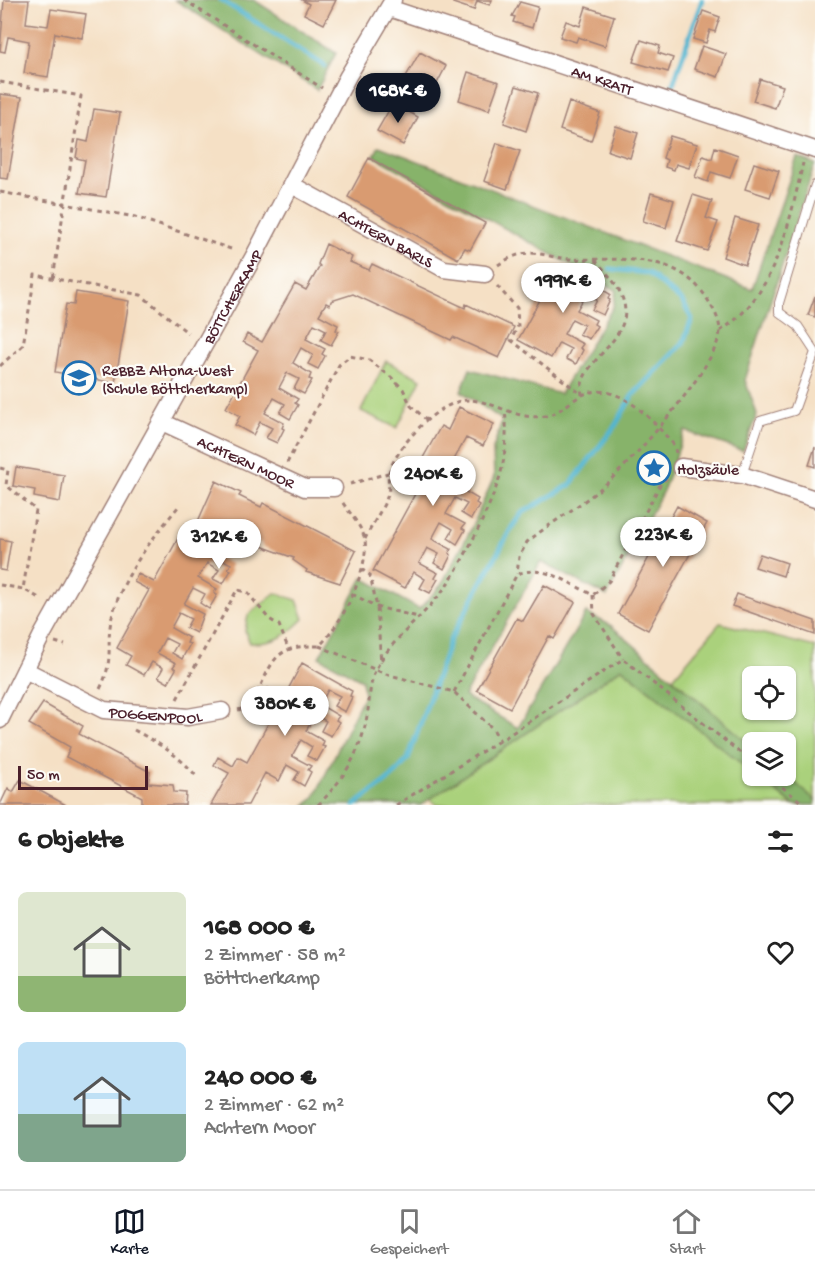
<!DOCTYPE html>
<html lang="de">
<head>
<meta charset="utf-8">
<style>
  :root { --surface:#fff; --page:#f2f2f2; --text:#222; --muted:#767676; --line:#e0e0e0; --accent:#111827 }
  body { margin:0; font-family:"Gochi Hand",sans-serif; background:var(--page); color:var(--text); height:100vh; display:flex; flex-direction:column; font-size:22px; white-space:nowrap }
  * { box-sizing:border-box; margin:0 }
  p { font-size:20px; color:var(--muted) }
  .icon { flex:none; width:33px; height:33px; fill:none; stroke:currentColor; stroke-width:2; stroke-linecap:round; stroke-linejoin:round }
  .map { position:relative; height:805px; overflow:hidden }
  .panel { display:flex; flex-direction:column; background:var(--surface); flex:1 }
  .panel>* { flex:none }
  .tools { position:absolute; left:742px; top:666px; display:grid; gap:12px }
  .tools a { display:grid; place-items:center; width:54px; height:54px; border-radius:9px; background:var(--surface); box-shadow:0 2px 4px #0004; font-size:30px }
  .scale { position:absolute; left:18px; bottom:15px; width:130px; box-sizing:border-box; padding-left:6px; border:3px solid #4a1f2b; border-top:0; font-size:16px; line-height:21px; white-space:nowrap; color:#4a1f2b; -webkit-text-stroke:4px #fdfcf7; paint-order:stroke }
  .price { position:absolute; translate:-50% -51px; padding:0 14px; border-radius:21px; background:#fff; color:#222; font-size:20px; line-height:39px; filter:drop-shadow(0 2px 3px #0008) }
  .price::after { content:''; position:absolute; left:50%; top:36px; width:18px; height:14px; margin-left:-9px; background:inherit; clip-path:polygon(0 0,100% 0,50% 100%) }
  .price.selected { background:var(--accent); color:#fff }
  ul { padding:0; list-style:none }
  li { display:flex; align-items:center; gap:18px; height:150px; padding:0 18px }
  li span { display:grid; place-items:center; flex:none; width:168px; height:120px; border-radius:9px; color:#555 }
  li>.icon { margin-inline-start:auto }
  span .icon { width:72px; height:72px; fill:#fffc; stroke-width:1 }
  li b { font-size:26px }
  h2 { display:flex; justify-content:space-between; align-items:center; height:72px; padding:0 18px; font-size:26px }
  .menu { display:flex; justify-content:space-around; align-items:center; height:84px; border-top:2px solid var(--line); background:var(--surface); font-size:16px; color:var(--muted) }
  .menu a { display:grid; justify-items:center; gap:3px }
  .menu .selected { color:var(--accent) }
  .map>svg:first-child { display:block }
  .green { fill:#aad17b; stroke:#7a7853; stroke-width:1.5; fill-rule:evenodd }
  .forest { fill:#87b36b; stroke:#68694b; stroke-width:1.5 }
  .lines { fill:none; stroke-linecap:round; stroke-linejoin:round }
  .stream { stroke:#52b5d0; stroke-width:5 }
  .building { fill:#d99b71 }
  .lane-casing { stroke:#a08078; stroke-width:10 }
  .street-casing { stroke:#a08078; stroke-width:19 }
  .path { stroke:#a08078; stroke-width:3; stroke-dasharray:4.5 4.5; stroke-linecap:butt }
  .lane { stroke:#fff; stroke-width:8 }
  .street { stroke:#fff; stroke-width:16 }
  .labels { text-anchor:middle; stroke-width:4.5; stroke-linejoin:round; paint-order:stroke }
  .street-label { font-size:16px; fill:#4a1f2b; stroke:#fdfcf7 }
  .poi-label { font-size:16px; fill:#4a1f2b; stroke:#fdfcf7; text-anchor:start }
</style>
</head>
<body>
<div class="map">
<svg width="815" height="805" viewBox="0 0 815 805">
  <rect width="100%" height="100%" fill="#fdfcf7"/>
  <filter id="ink" filterUnits="userSpaceOnUse"><feTurbulence type="fractalNoise" baseFrequency=".0167" numOctaves="2"/><feDisplacementMap in="SourceGraphic" scale="12" xChannelSelector="R" yChannelSelector="G"/><feConvolveMatrix kernelMatrix="1 2 1 2 8 2 1 2 1" color-interpolation-filters="sRGB"/></filter>
  <filter id="wash" filterUnits="userSpaceOnUse"><feTurbulence type="fractalNoise" baseFrequency=".008" numOctaves="4" result="noise"/><feDisplacementMap in="SourceGraphic" scale="24" xChannelSelector="R" yChannelSelector="G"/><feGaussianBlur stdDeviation="1.35" result="paint"/><feColorMatrix in="noise" values="0 0 0 0 0 0 0 0 0 0 0 0 0 0 0 0 0 1.4 0 .05"/><feComposite in="paint" operator="in"/></filter>
  <g filter="url(#wash)">
    <rect width="100%" height="100%" fill="#f5e0c5"/>
    <path class="green" d="M386,361L421,379L397,428L361,411Z
      M275,593L297,600L304,619C287,636 274,644 250,643L245,631L248,615Z
      M720,623L815,647V801L786,776V742H753V747L673,678ZM753,676H786V710H753Z
      M622,668L753,773V776H757L793,805H437L430,799Z"/>
    <path class="forest" d="M175,0H254L336,53L317,90Z
      M379,146L752,289L797,157L815,164L745,380L757,414L743,451L685,431L664,489L607,596L541,562L464,696L518,728L586,613L610,625L753,747V773L622,668L421,805H305L314,798L364,695L362,680L319,657L363,578L419,609L441,585L470,531L494,477L493,449L502,420L461,391L470,369L560,394L613,307L616,290L374,156Z
      M786,775L815,800V805H793L757,776Z"/>
    <g class="lines">
      <path class="stream" d="M221,0L325,66
        M672,87L702,0
        M355,805L392,777L408,759L450,640L512,527L522,513L570,485L615,426L632,396L683,343L692,319L682,301L648,273L610,269"/>
    </g>
    <g id="blocks">
      <path class="building" d="M4,0H29L26,23L48,26L51,9L86,14L82,38L55,33L48,77L24,73L29,41L8,37L5,52L0,51Z
        M302,0H336L324,24L304,14L309,4Z
        M454,0H492L490,5L477,1L474,10L453,3Z
        M520,2L538,7L532,28L513,22L515,17L512,16Z
        M586,7L614,16L605,46L578,37L576,42L560,37L566,21L580,26Z
        M703,11L720,17L715,32L710,30L706,43L693,39Z
        M641,40L660,46L658,53L673,58L668,72L633,62Z
        M702,46L726,54L718,77L694,69Z
        M420,52L446,66L431,95L404,80Z
        M468,72L499,82L489,110L459,100Z
        M760,79L783,86L775,108L753,101Z
        M516,86L538,93L526,131L504,123Z
        M0,94L22,97L8,179L0,178Z
        M569,102L600,113L591,141L560,130Z
        M393,103L418,117L403,145L377,131Z
        M94,109L120,113L106,197L79,193L85,160L76,158L79,140L88,142Z
        M616,126L638,133L630,158L608,151Z
        M670,136L697,144L689,168L676,164L674,170L665,167L667,160L663,158Z
        M497,143L520,151L507,189L484,181Z
        M715,147L738,155L730,178L711,172L708,182L695,177L703,156L712,159Z
        M369,158L485,223L470,250L465,248L458,259L348,197Z
        M754,163L779,171L770,197L745,189Z
        M651,193L674,200L666,228L643,221Z
        M693,195L712,201L706,218L718,222L707,251L677,241Z
        M735,218L758,225L745,265L723,257Z
        M326,244L352,257L350,262L369,270L372,264L465,308L466,304L514,327L499,358L453,337L451,340L353,294L331,301L330,305L326,303L319,315L338,325L336,330L339,331L331,345L321,340L326,330L314,324L306,339L325,349L322,354L325,356L318,369L308,364L313,355L301,348L293,363L311,374L309,379L312,380L304,394L294,389L299,379L287,373L279,388L298,399L295,403L298,405L290,419L280,413L285,404L274,398L265,413L284,423L282,428L284,429L277,443L266,438L272,428L260,422L253,435L235,425L240,416L226,408L258,350L243,342L247,334L262,342L295,284L306,290L320,266L318,264Z
        M559,265L610,294L608,299L610,300L603,315L592,310L597,300L586,294L577,310L596,320L594,324L597,326L589,339L579,334L584,325L572,319L564,334L583,344L580,348L583,350L576,364L566,359L571,349L559,343L551,358L518,340Z
        M76,292L129,301L115,383L55,372L66,304L74,305Z
        M815,296V317L808,315Z
        M459,407L494,424L483,446L466,438L450,467L444,463L437,475L478,499L476,503L479,505L471,519L461,513L467,504L455,498L446,514L465,524L462,528L465,530L457,544L448,538L453,529L441,522L432,539L451,549L449,553L451,555L444,569L434,563L439,554L427,548L419,563L438,573L435,578L438,579L430,593L420,588L425,579L414,572L405,588L373,571L428,470L419,465L441,426L448,430Z
        M815,447V467L809,465Z
        M16,467L64,475L60,502L34,497L35,490L13,486Z
        M216,481L241,493L239,496L261,507L263,503L356,551L340,583L306,572L307,570L293,560L294,558L261,546L262,544L247,534L222,543L219,542L212,554L231,564L228,569L231,570L223,584L213,579L219,570L207,563L198,578L217,589L214,593L217,595L209,609L200,603L205,594L193,588L184,604L203,614L196,633L186,628L191,619L179,613L171,628L189,638L187,643L190,644L182,659L172,653L177,644L165,638L157,653L176,663L173,667L176,669L168,683L158,677L163,668L152,662L144,675L126,665L131,656L117,648L149,590L134,582L138,574L154,582L186,524L195,528Z
        M677,506L707,523L648,630L618,614Z
        M0,539L11,541L6,571L0,570Z
        M760,554L787,563L783,576L755,567Z
        M544,585L575,602L554,639L549,636L510,708L477,690L517,618L523,621Z
        M737,594L815,621V635L732,606Z
        M302,663L352,691L350,696L352,697L345,712L334,706L340,696L328,690L320,705L339,716L336,720L339,722L331,736L321,731L326,721L315,715L306,731L324,741L322,746L325,747L317,761L307,756L312,747L301,740L292,756L311,766L308,770L311,772L304,786L294,780L299,772L287,765L279,781L265,773L248,805H211L229,773L214,765L218,757L233,766L238,757L247,762L279,704L264,695L268,688L284,697Z
        M43,703L83,726L79,734L150,772L148,783L173,785L174,792L186,793L185,805H142V797L66,757L70,747L29,724Z
        M20,780L66,805H0L8,788L13,792Z"/>
    </g>
  </g>
  <g filter="url(#ink)">
    <use href="#blocks" fill-opacity="0" stroke="#a08078" stroke-width="1.5"/>
    <g class="lines">
      <g class="lane-casing">
        <path id="lane" d="M742,475L760,421L794,411L815,352L798,326L779,312V303L815,185"/>
      </g>
      <g class="street-casing">
        <g id="street">
          <path id="s1" d="M389,8L815,150"/>
          <path id="s2" d="M292,185L444,269L485,274"/>
          <path id="s3" d="M162,422L305,488H334"/>
          <path d="M681,467L742,475L815,499"/>
          <path id="s4" d="M25,670L104,710L188,717L222,711"/>
          <path id="s5" d="M0,720L41,637L254,256L348,76L393,0"/>
        </g>
      </g>
      <path class="path" d="M184,0L322,88
        M0,82L81,96L53,279
        M0,192L135,217L234,250
        M498,265C531,243 541,258 572,259C621,261 674,250 706,297C712,307 719,317 720,330C720,363 633,460 607,483C582,505 553,521 527,542L519,557L517,574
        M497,286L517,308L518,326L511,340L581,394
        M720,331C776,296 789,224 803,163
        M0,366L23,345L35,275L141,295L188,333
        M582,395C575,360 639,340 622,297C617,283 604,270 594,259
        M287,463L339,365L350,356L369,360L391,377L403,389L411,406L428,421
        M0,468L8,470L6,485L36,510L23,589
        M350,484L388,473
        M365,539C372,525 382,510 388,495C390,488 387,479 389,472C398,445 439,399 470,400C497,402 517,421 545,416C558,414 568,403 580,396C617,377 653,421 674,445L676,453
        M361,569L370,575L377,607L381,663
        M0,585L23,589L41,599
        M352,594L377,607L418,617
        M593,595L594,614L623,659
        M55,642L65,645
        M319,646L386,674L454,692L493,729L500,741L623,659L753,763
        M100,689C116,657 104,643 113,613C125,572 152,539 178,507
        M454,692L517,574C545,564 568,583 593,595L609,581L661,483L669,477
        M177,699L237,590L247,592L269,619L279,625L288,648
        M238,710L248,707C274,671 265,644 319,646C341,626 369,570 365,540C363,528 348,511 341,500
        M134,730C158,743 179,755 197,777
        M768,776L805,805
        M318,805C344,779 361,752 367,716C370,701 369,685 375,671C389,642 416,623 436,599C458,574 487,514 498,482C505,463 508,431 505,411
        M396,805L499,741"/>
      <use href="#lane" class="lane"/>
      <use href="#street" class="street"/>
    </g>
  </g>
  <defs>
    <g id="school-ring" transform="scale(1.725)"><circle r="9.5" fill="#fdfcf7" stroke="#1f6fb2" stroke-width="1.5"/><path d="M0-5L7-2L0 1L-7-2ZM-4 1L0 2.5L4 1V4Q0 6-4 4Z" fill="#1f6fb2"/></g>
    <g id="sight-ring" transform="scale(1.725)"><circle r="9.5" fill="#fdfcf7" stroke="#1f6fb2" stroke-width="1.5"/><path d="M0-6L1.8-2.2L6-1.7L2.9 1.2L3.7 5.4L0 3.3L-3.7 5.4L-2.9 1.2L-6-1.7L-1.8-2.2Z" fill="#1f6fb2"/></g>
  </defs>
  <g fill-rule="evenodd">
    <use href="#school-ring" x="79" y="378"/>
    <use href="#sight-ring" x="654" y="468"/>
  </g>
  <g class="labels">
    <g class="street-label">
      <text dy="6" stroke="none"><textPath href="#s1" startOffset="225">AM KRATT</textPath></text>
      <text dy="6" stroke="none"><textPath href="#s2" startOffset="108">ACHTERN BARLS</textPath></text>
      <text dy="6" stroke="none"><textPath href="#s5" startOffset="483">BÖTTCHERKAMP</textPath></text>
      <text dy="6" stroke="none"><textPath href="#s3" startOffset="93">ACHTERN MOOR</textPath></text>
      <text dy="6" stroke="none"><textPath href="#s4" startOffset="140">POGGENPOOL</textPath></text>
    </g>
    <g class="poi-label">
      <text x="102" y="375">ReBBZ Altona-West<tspan x="102" dy="18">(Schule Böttcherkamp)</tspan></text>
      <text x="677" y="474">Holzsäule</text>
    </g>
  </g>
</svg>
<div class="tools">
<a><svg class="icon" aria-label="locate" viewBox="0 0 24 24"><circle cx="12" cy="12" r="6"/><path d="M12 2v4M12 18v4M2 12h4M18 12h4"/></svg></a>
<a><svg class="icon" aria-label="layers" viewBox="0 0 24 24"><path d="M12 4l9 5-9 5-9-5zM3 14l9 5 9-5"/></svg></a>
</div>
<div class="scale">50 m</div>
<b class="price selected" style="left:398px;top:124px">168K €</b>
<b class="price" style="left:563px;top:314px">199K €</b>
<b class="price" style="left:433px;top:507px">240K €</b>
<b class="price" style="left:663px;top:568px">223K €</b>
<b class="price" style="left:219px;top:570px">312K €</b>
<b class="price" style="left:285px;top:737px">380K €</b>
</div>
<section class="panel">
<h2>6 Objekte<svg class="icon" aria-label="filters" viewBox="0 0 24 24"><path d="M4 7h16M4 17h16"/><circle cx="9" cy="7" r="2"/><circle cx="15" cy="17" r="2"/></svg></h2>
<ul>
<li><span style="background:linear-gradient(#dfe7d0 70%,#8fb573 0)"><svg class="icon" aria-label="home" viewBox="0 0 24 24"><path d="M3 11l9-7 9 7M6 9v11h12V9"/></svg></span><div><b>168 000 €</b><p>2 Zimmer · 58 m²</p><p>Böttcherkamp</p></div><svg class="icon" aria-label="heart" viewBox="0 0 24 24"><path d="M12 20l-8-8c-3-5 5-10 8-4 3-6 11-1 8 4z"/></svg></li>
<li><span style="background:linear-gradient(#bfe0f5 60%,#7fa58c 0)"><svg class="icon" aria-label="home" viewBox="0 0 24 24"><path d="M3 11l9-7 9 7M6 9v11h12V9"/></svg></span><div><b>240 000 €</b><p>2 Zimmer · 62 m²</p><p>Achtern Moor</p></div><svg class="icon" aria-label="heart" viewBox="0 0 24 24"><path d="M12 20l-8-8c-3-5 5-10 8-4 3-6 11-1 8 4z"/></svg></li>
</ul>
</section>
<nav class="menu">
<a class="selected"><svg class="icon" aria-label="map" viewBox="0 0 24 24"><path d="M3 6l6-2 6 2 6-2v14l-6 2-6-2-6 2zM9 4v14M15 6v14"/></svg>Karte</a>
<a><svg class="icon" aria-label="saved" viewBox="0 0 24 24"><path d="M7 4h10v16l-5-4-5 4z"/></svg>Gespeichert</a>
<a><svg class="icon" aria-label="home" viewBox="0 0 24 24"><path d="M3 11l9-7 9 7M6 9v11h12V9"/></svg>Start</a>
</nav>
</body>
</html>
